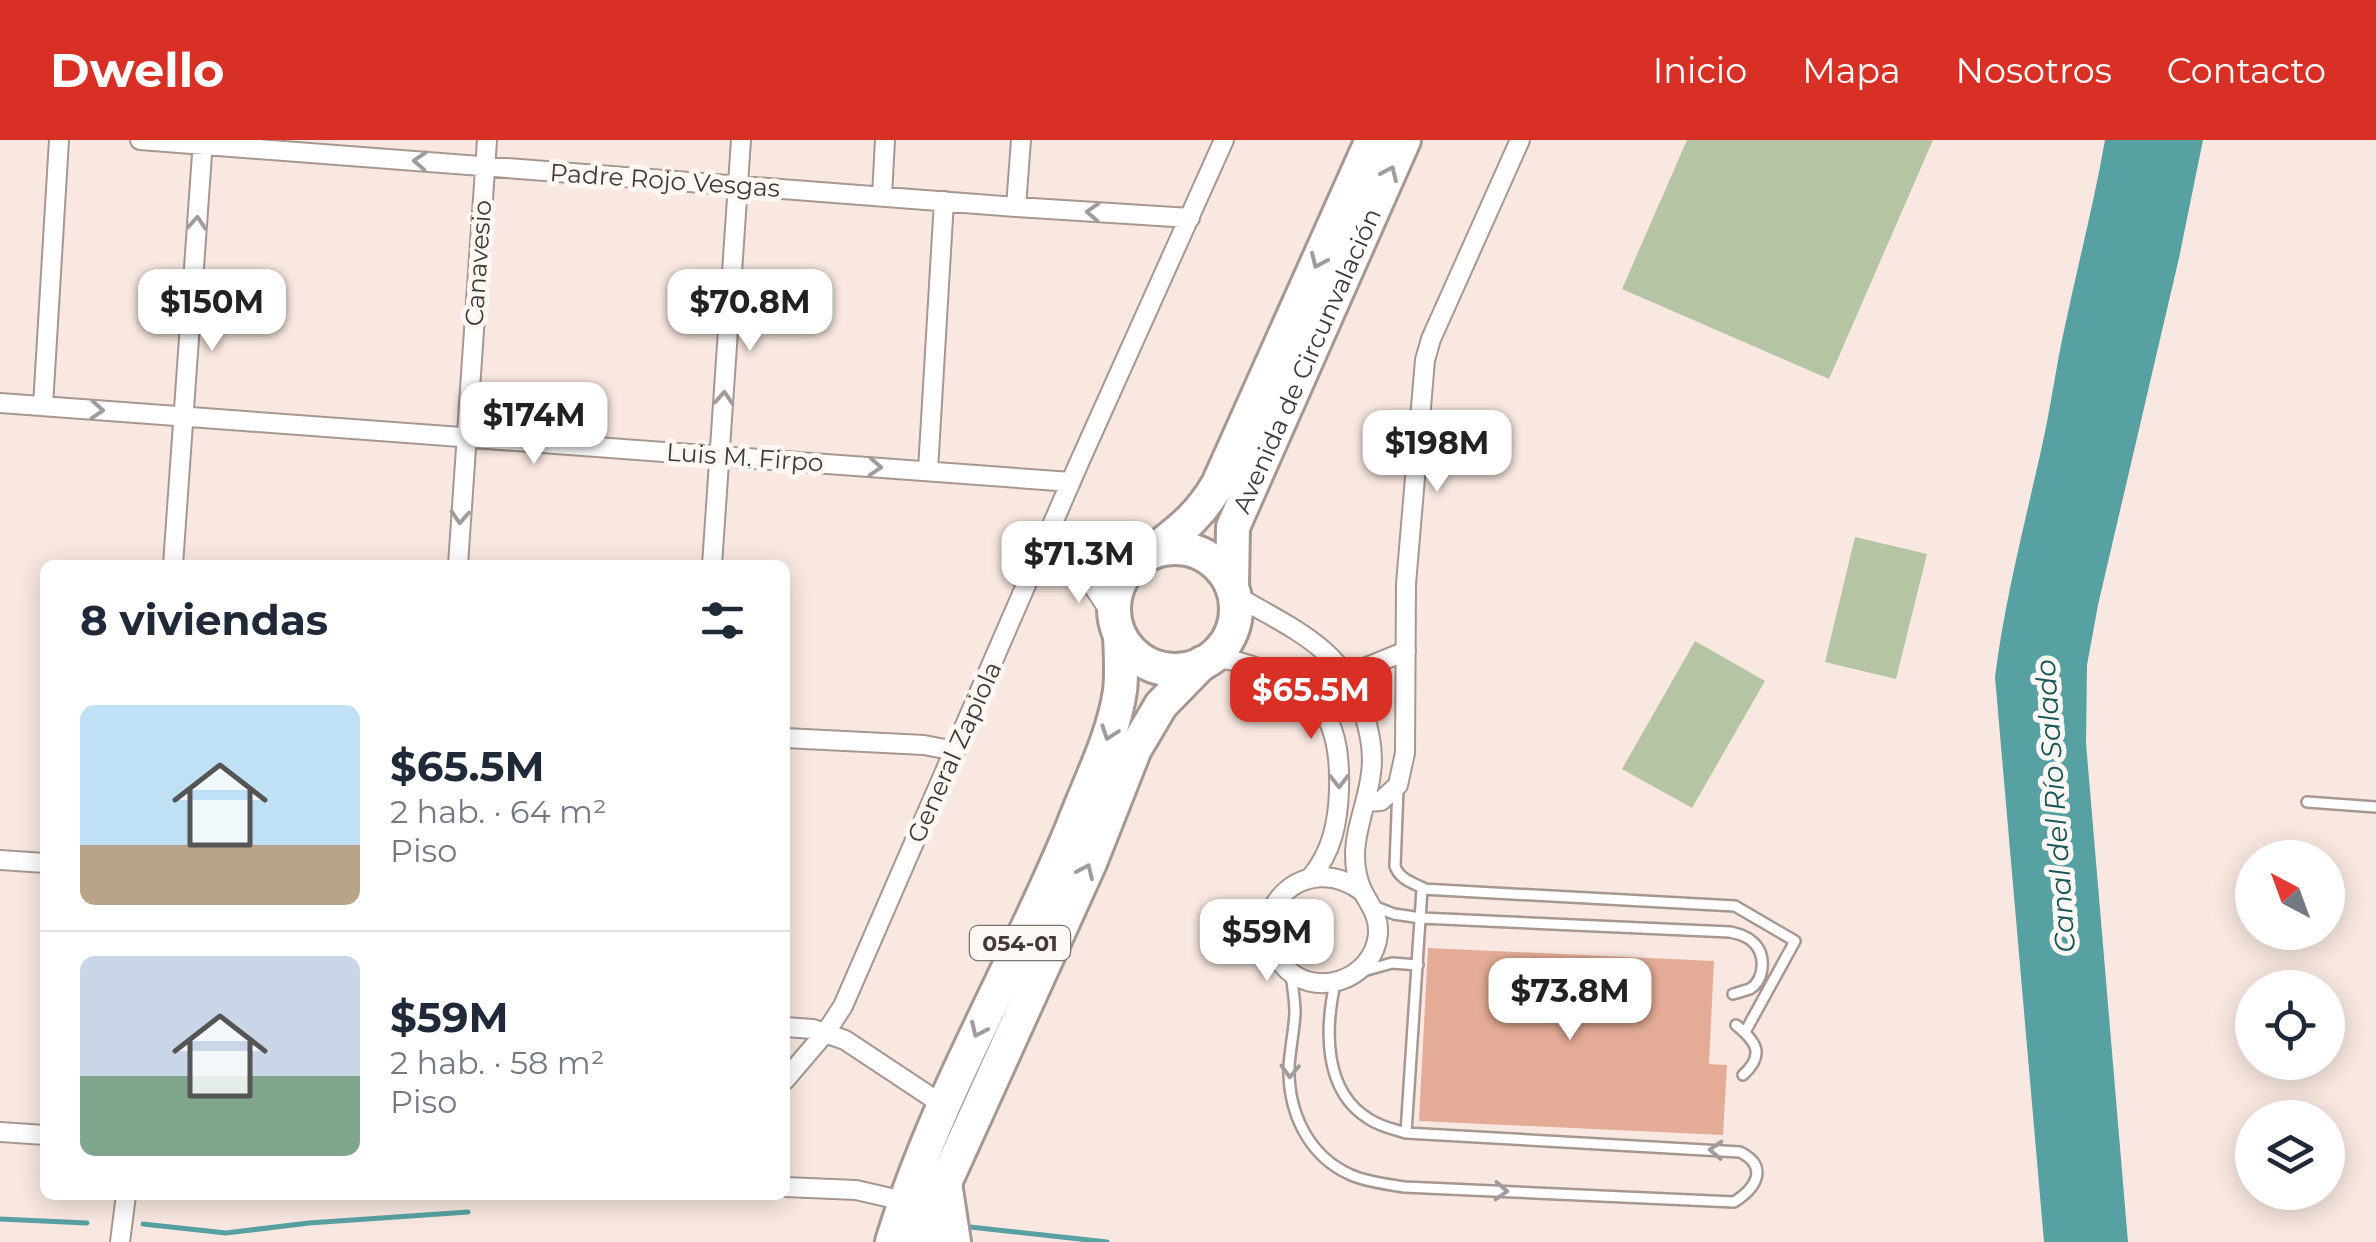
<!DOCTYPE html>
<html lang="es">
<head>
<meta charset="utf-8">
<style>
  :root { --surface:#fff; --page:#f2f2f3; --text:#1f2937; --muted:#747a83; --line:#e0e1e3; --accent:#d93025 }
  body { margin:0; font-family:Montserrat,sans-serif; background:var(--page); color:var(--text); height:100vh; display:flex; flex-direction:column; font-size:38px; white-space:nowrap }
  * { box-sizing:border-box; margin:0 }
  p { font-size:32px; color:var(--muted) }
  .icon { flex:none; width:55px; height:55px; fill:none; stroke:currentColor; stroke-width:2; stroke-linecap:round; stroke-linejoin:round }
  .map { position:relative; flex:1; overflow:hidden }
  .drawer { position:absolute; left:40px; top:420px; width:750px; height:640px; display:flex; flex-direction:column; background:var(--surface); border-radius:15px; box-shadow:0 5px 25px #0003 }
  .drawer>* { flex:none }
  .needle { width:65px; rotate:319deg }
  .tools { position:absolute; left:2235px; top:700px; display:grid; gap:20px }
  .tools a { display:grid; place-items:center; width:110px; height:110px; border-radius:50%; background:var(--surface); box-shadow:0 5px 25px #0003; font-size:50px }
  .price { position:absolute; translate:-50% -85px; padding:0 22px; border-radius:20px; background:#fff; color:#222; font-size:32px; line-height:65px; filter:drop-shadow(0 2px 5px #0008) }
  .price::after { content:''; position:absolute; left:50%; top:60px; width:30px; height:22px; margin-left:-15px; background:inherit; clip-path:polygon(0 0,100% 0,50% 100%) }
  .price.active { background:var(--accent); color:#fff }
  ul { padding:0; list-style:none }
  li { display:flex; align-items:center; gap:30px; height:250px; padding:0 40px }
  li+li { border-top:2px solid var(--line) }
  li span { display:grid; place-items:center; flex:none; width:280px; height:200px; border-radius:15px; color:#555 }
  li>.icon { margin-inline-start:auto }
  span .icon { width:120px; height:120px; fill:#fffc; stroke-width:1 }
  li b { font-size:42px }
  h2 { display:flex; justify-content:space-between; align-items:center; height:120px; padding:0 40px; font-size:42px }
  header { display:flex; align-items:center; gap:60px; box-sizing:border-box; height:140px; padding:0 50px; background:var(--accent); color:#fff }
  header strong { font-size:48px }
  nav { display:flex; gap:55px; margin-inline-start:auto; font-size:35px }
  .map>svg:first-child { display:block }
  .green { fill:#b5c5a4 }
  .water { fill:#57a1a2 }
  .lines { fill:none; stroke-linecap:round; stroke-linejoin:round }
  .stream { stroke:#57a1a2; stroke-width:5 }
  .building { fill:#e4ac96 }
  .lane-casing { stroke:#a69790; stroke-width:14 }
  .street-casing { stroke:#a69790; stroke-width:22 }
  .highway-casing { stroke:#a69790; stroke-width:38 }
  .lane { stroke:#fff; stroke-width:9 }
  .street { stroke:#fff; stroke-width:18 }
  .highway { stroke:#fff; stroke-width:32 }
  .oneway { stroke:#a09c9c }
  .labels { text-anchor:middle; stroke-width:10; stroke-linejoin:round; paint-order:stroke }
  .shield { fill:#fef8f5; stroke:#7a7371; stroke-width:2.5 }
  .shield-label { font-size:22px; font-weight:bold; fill:#413a38 }
  .street-label { font-size:25px; fill:#413a38; stroke:#fef8f5 }
  .water-label { font-size:28px; font-style:italic; fill:#165657; stroke:#fef8f5 }
</style>
</head>
<body>
<header>
<strong>Dwello</strong>
<nav><a>Inicio</a><a>Mapa</a><a>Nosotros</a><a>Contacto</a></nav>
</header>
<div class="map">
<svg width="2376" height="1102" viewBox="0 0 2376 1102">
  <rect width="100%" height="100%" fill="#f9e8e1"/>
  <path class="green" d="M1687,0H1933L1829,239L1622,149Z
    M1855,397L1927,414L1896,539L1825,522Z
    M1695,501L1765,541L1692,668L1622,629Z"/>
  <path class="water" d="M2105,0H2203L2179,118L2098,465L2087,525L2086,603L2128,1102H2044L1995,537C2005,458 2025,383 2042,306C2051,266 2056,226 2065,186C2078,124 2094,63 2105,0Z"/>
  <g class="lines">
    <path class="stream" d="M0,1079L87,1083
      M143,1084L226,1093L309,1083L468,1072
      M970,1087L1107,1102"/>
  </g>
  <path class="building" d="M1428,808L1714,821L1709,924L1727,925L1723,995L1419,981Z"/>
  <g class="lines">
    <g class="lane-casing">
      <path id="lane" d="M1398,648L1395,726C1399,739 1413,743 1425,749
        M2307,662L2376,667
        M1376,767L1394,774L1421,778L1730,792C1739,794 1747,796 1754,803C1766,815 1765,839 1750,849C1749,849 1734,854 1733,854
        M1367,830L1392,823L1418,825
        M1291,835C1293,848 1295,861 1295,873C1294,892 1290,909 1289,927C1288,972 1308,1016 1351,1035C1367,1042 1386,1044 1404,1047L1734,1062C1755,1049 1770,1027 1740,1012L1406,993C1393,989 1381,987 1369,979C1323,951 1325,889 1335,843
        M1736,885C1757,902 1765,915 1743,935
        M1406,993L1422,749L1735,766L1795,801L1745,892"/>
    </g>
    <g class="street-casing">
      <path id="street" d="M140,0L1016,67L1190,78
        M882,56L885,0
        M1016,67L1021,0
        M0,263L1071,342
        M43,266L59,0
        M928,330L944,61
        M1041,412L1085,434L1114,478
        M173,425L203,0
        M458,425L487,0
        M712,425L741,0
        M1077,427C1101,433 1112,435 1134,423
        M1235,455C1290,488 1344,507 1364,574C1370,593 1374,613 1371,633C1368,661 1355,688 1355,715C1355,727 1358,742 1363,752C1371,767 1379,776 1378,794C1374,841 1312,861 1282,824C1239,774 1305,707 1363,752
        M1210,519C1229,518 1245,523 1263,530C1325,553 1341,585 1339,650C1338,682 1332,712 1311,737
        M1347,535L1406,511
        M785,598L924,605L955,611
        M1367,662L1381,661L1398,645L1405,613L1406,444L1425,220L1431,199L1520,0
        M0,720L45,723
        M785,887L813,889L845,900L943,965
        M785,940L826,892L843,866L1079,323L1224,0
        M0,992L45,995
        M785,1047L856,1050L904,1061
        M120,1102L126,1055"/>
    </g>
    <g class="highway-casing">
      <g id="highway">
        <circle cx="1175" cy="469" r="61"/>
        <path d="M1151,413C1180,390 1199,377 1218,344L1372,0"/>
        <path id="s1" d="M1232,447L1233,387L1404,0"/>
        <path d="M945,1043L954,1102"/>
        <path d="M892,1102C936,957 1015,827 1072,688C1089,643 1113,598 1120,551C1122,533 1121,515 1120,497"/>
        <path d="M922,1102L945,1043L1090,723L1135,609L1161,565L1202,523"/>
      </g>
    </g>
    <use href="#lane" class="lane"/>
    <use href="#street" class="street"/>
    <use href="#highway" class="highway"/>
  </g>
  <defs><path id="oneway-chevron" d="M-2-3.5L2.5 0L-2 3.5" fill="none" stroke-width="1.6" stroke-linecap="round" stroke-linejoin="round" transform="scale(2.5)"/></defs>
  <g class="oneway">
    <use href="#oneway-chevron" transform="translate(420 21) rotate(-176)"/>
    <use href="#oneway-chevron" transform="translate(1390 33) rotate(-66)"/>
    <use href="#oneway-chevron" transform="translate(1093 72) rotate(-177)"/>
    <use href="#oneway-chevron" transform="translate(197 83) rotate(-86)"/>
    <use href="#oneway-chevron" transform="translate(1318 121) rotate(114)"/>
    <use href="#oneway-chevron" transform="translate(724 258) rotate(-86)"/>
    <use href="#oneway-chevron" transform="translate(97 270) rotate(4)"/>
    <use href="#oneway-chevron" transform="translate(875 327) rotate(4)"/>
    <use href="#oneway-chevron" transform="translate(460 377) rotate(94)"/>
    <use href="#oneway-chevron" transform="translate(1109 593) rotate(109)"/>
    <use href="#oneway-chevron" transform="translate(1339 641) rotate(90)"/>
    <use href="#oneway-chevron" transform="translate(1086 731) rotate(-66)"/>
    <use href="#oneway-chevron" transform="translate(978 890) rotate(115)"/>
    <use href="#oneway-chevron" transform="translate(1290 931) rotate(92)"/>
    <use href="#oneway-chevron" transform="translate(1716 1010) rotate(-177)"/>
    <use href="#oneway-chevron" transform="translate(1501 1051) rotate(3)"/>
  </g>
  <g class="labels">
    <rect class="shield" x="970" y="786" width="100" height="34" rx="8"/>
    <g class="shield-label">
      <text x="1020" y="811">054-01</text>
    </g>
    <g class="street-label">
      <text transform="translate(665 40) rotate(4)" y="9">Padre Rojo Vesgas</text>
      <text transform="translate(478 123) rotate(-86)" y="9">Canavesio</text>
      <text dy="9" stroke="none"><textPath href="#s1" startOffset="242">Avenida de Circunvalación</textPath></text>
      <text transform="translate(745 317) rotate(4)" y="9">Luis M. Firpo</text>
      <text transform="translate(954 612) rotate(-66)" y="9">General Zapiola</text>
    </g>
    <g class="water-label">
      <text transform="translate(2055 666) rotate(-94)" y="10">Canal del Río Salado</text>
    </g>
  </g>
</svg>
<div class="tools">
<a><svg class="needle" viewBox="-14 -14 28 28"><path d="M0-13l5 13h-10z" fill="#e53935"/><path d="M0 13l5-13h-10z" fill="#747a83"/></svg></a>
<a><svg class="icon" aria-label="locate" viewBox="0 0 24 24"><circle cx="12" cy="12" r="6"/><path d="M12 2v4M12 18v4M2 12h4M18 12h4"/></svg></a>
<a><svg class="icon" aria-label="layers" viewBox="0 0 24 24"><path d="M12 4l9 5-9 5-9-5zM3 14l9 5 9-5"/></svg></a>
</div>
<b class="price" style="left:212px;top:214px">$150M</b>
<b class="price" style="left:750px;top:214px">$70.8M</b>
<b class="price" style="left:534px;top:327px">$174M</b>
<b class="price" style="left:1437px;top:355px">$198M</b>
<b class="price" style="left:1079px;top:466px">$71.3M</b>
<b class="price active" style="left:1311px;top:602px">$65.5M</b>
<b class="price" style="left:1267px;top:844px">$59M</b>
<b class="price" style="left:1570px;top:903px">$73.8M</b>
<section class="drawer">
<h2>8 viviendas<svg class="icon" aria-label="filters" viewBox="0 0 24 24"><path d="M4 7h16M4 17h16"/><circle cx="9" cy="7" r="2"/><circle cx="15" cy="17" r="2"/></svg></h2>
<ul>
<li><span style="background:linear-gradient(#bfe0f5 70%,#b9a48a 0)"><svg class="icon" aria-label="home" viewBox="0 0 24 24"><path d="M3 11l9-7 9 7M6 9v11h12V9"/></svg></span><div><b>$65.5M</b><p>2 hab. · 64 m²</p><p>Piso</p></div></li>
<li><span style="background:linear-gradient(#c9d6e8 60%,#7fa58c 0)"><svg class="icon" aria-label="home" viewBox="0 0 24 24"><path d="M3 11l9-7 9 7M6 9v11h12V9"/></svg></span><div><b>$59M</b><p>2 hab. · 58 m²</p><p>Piso</p></div></li>
</ul>
</section>
</div>
</body>
</html>
